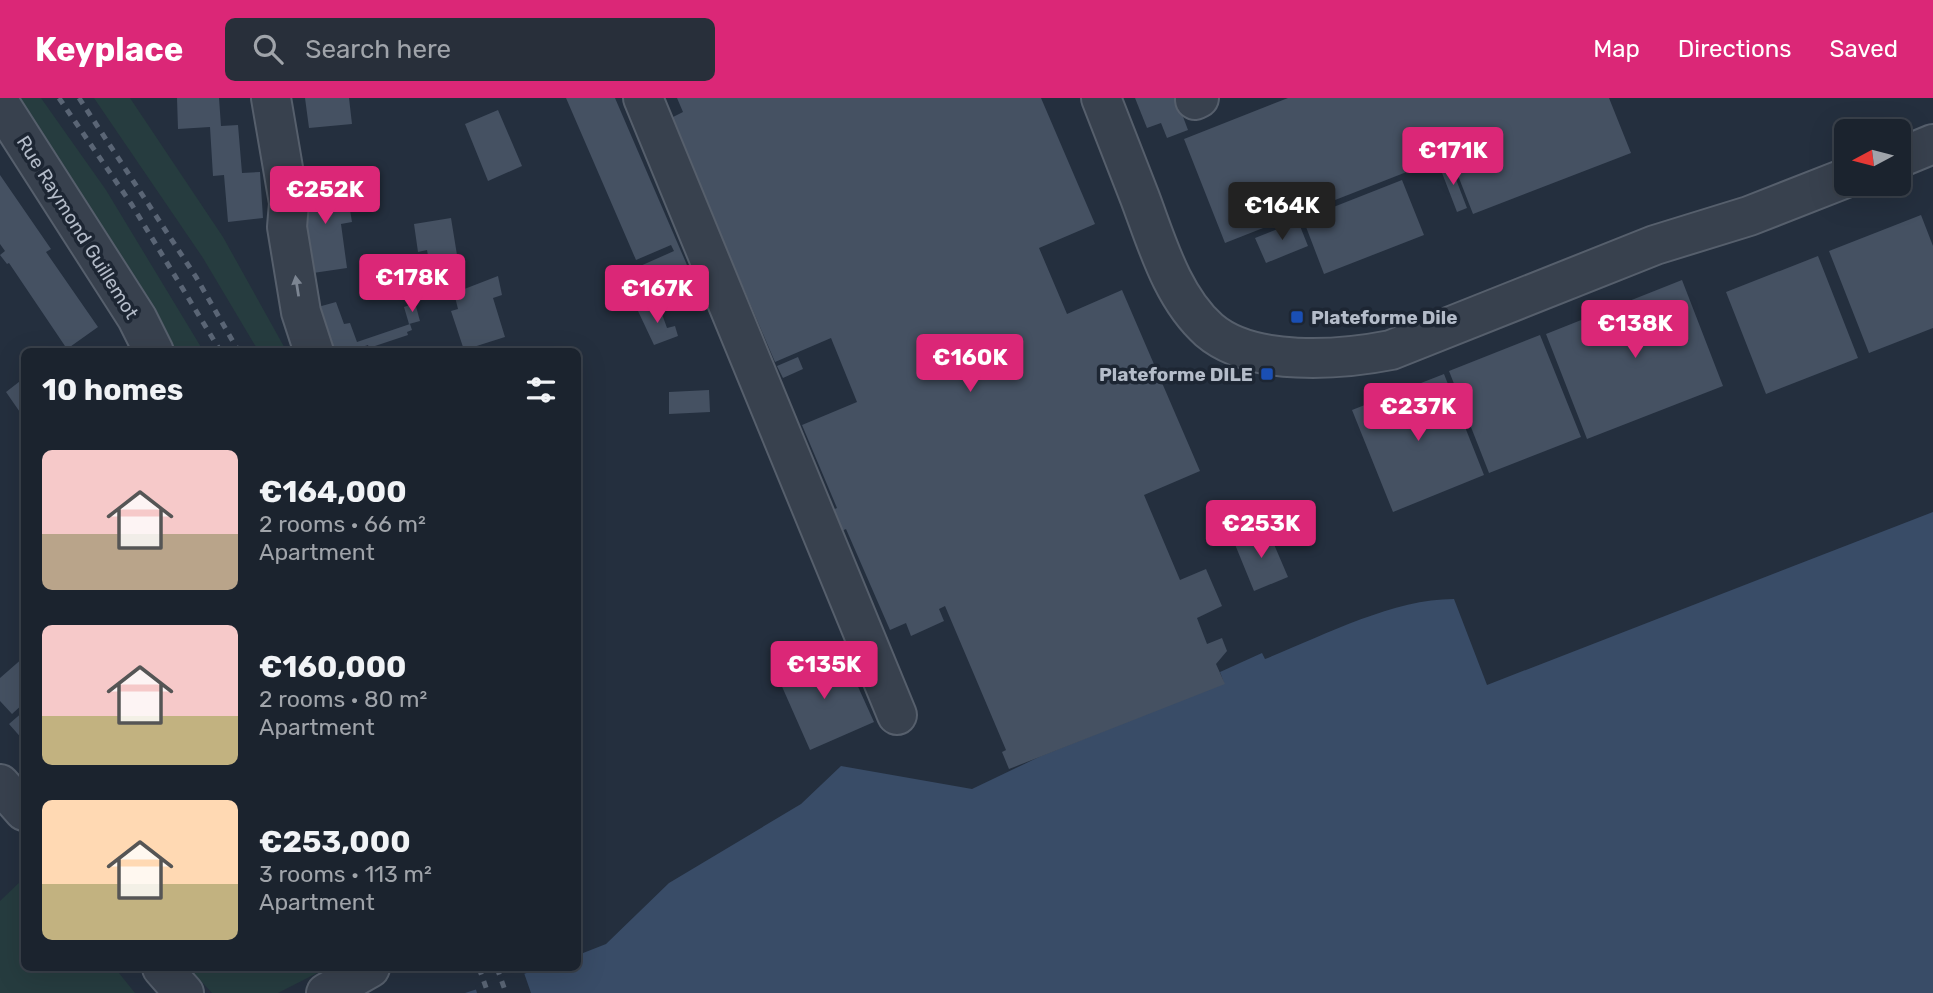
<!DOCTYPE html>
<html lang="en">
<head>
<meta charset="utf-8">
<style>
  :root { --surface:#1b232e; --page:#282f3a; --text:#f1f3f6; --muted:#a0a4aa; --line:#39404a; --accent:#db2777 }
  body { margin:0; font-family:Rubik,sans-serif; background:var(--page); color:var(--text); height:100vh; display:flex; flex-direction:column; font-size:26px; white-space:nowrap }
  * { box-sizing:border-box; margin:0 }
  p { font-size:23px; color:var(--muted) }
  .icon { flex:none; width:38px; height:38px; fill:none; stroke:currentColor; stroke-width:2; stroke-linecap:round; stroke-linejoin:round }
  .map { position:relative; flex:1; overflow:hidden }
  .side { position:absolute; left:21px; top:250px; width:560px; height:623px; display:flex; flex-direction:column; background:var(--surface); border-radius:10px; box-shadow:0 7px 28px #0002,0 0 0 2px var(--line) }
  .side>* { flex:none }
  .needle { width:46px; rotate:263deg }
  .buttons { position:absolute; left:1834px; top:21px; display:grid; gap:14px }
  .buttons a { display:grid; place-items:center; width:77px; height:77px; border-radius:10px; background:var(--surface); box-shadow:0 7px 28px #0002,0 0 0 2px var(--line); font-size:35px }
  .price { position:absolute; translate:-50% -60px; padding:0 16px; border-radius:7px; background:var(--accent); color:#fff; font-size:23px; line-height:46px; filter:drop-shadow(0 2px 4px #0008) }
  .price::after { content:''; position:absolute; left:50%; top:42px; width:21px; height:16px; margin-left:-10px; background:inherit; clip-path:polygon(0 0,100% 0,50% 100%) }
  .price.on { background:#222; color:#fff }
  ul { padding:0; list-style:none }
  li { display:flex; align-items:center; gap:21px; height:175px; padding:0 21px }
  li span { display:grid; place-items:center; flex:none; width:196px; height:140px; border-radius:10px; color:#555 }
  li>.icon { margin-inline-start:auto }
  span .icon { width:84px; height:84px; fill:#fffc; stroke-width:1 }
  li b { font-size:30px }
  h2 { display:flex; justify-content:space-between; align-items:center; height:84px; padding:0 21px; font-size:30px }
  header { display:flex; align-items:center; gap:42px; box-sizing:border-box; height:98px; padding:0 35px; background:var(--accent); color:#fff }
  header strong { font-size:33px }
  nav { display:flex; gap:38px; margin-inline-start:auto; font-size:24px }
  .search { width:490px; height:63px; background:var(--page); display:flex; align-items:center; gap:18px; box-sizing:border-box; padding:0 24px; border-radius:10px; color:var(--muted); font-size:26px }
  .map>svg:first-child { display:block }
  .green { fill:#263c3f }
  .water { fill:#394c67 }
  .pier { fill:#242f3e }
  .building { fill:#455162 }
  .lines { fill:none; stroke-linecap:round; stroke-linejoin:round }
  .minor-casing { stroke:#565f6c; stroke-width:42 }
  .minor { stroke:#38414e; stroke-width:38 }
  .rail { stroke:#5a6575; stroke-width:5; stroke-dasharray:7 7; stroke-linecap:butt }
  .oneway { fill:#7c8592 }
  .transit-dot { fill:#1a4fb4; stroke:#1d2633; stroke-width:2.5 }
  .labels { text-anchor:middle; stroke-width:7; stroke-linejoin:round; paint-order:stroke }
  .street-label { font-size:19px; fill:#b4bcc9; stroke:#1d2633 }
  .poi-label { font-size:19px; font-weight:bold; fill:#b4bcc9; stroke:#1d2633; text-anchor:start }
</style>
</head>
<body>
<header>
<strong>Keyplace</strong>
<div class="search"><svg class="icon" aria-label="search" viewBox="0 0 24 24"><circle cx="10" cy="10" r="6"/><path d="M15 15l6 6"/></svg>Search here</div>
<nav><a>Map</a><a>Directions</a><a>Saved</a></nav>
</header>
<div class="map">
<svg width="1933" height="895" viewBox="0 0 1933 895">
  <rect width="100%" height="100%" fill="#242f3e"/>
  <path class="green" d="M15,0H41L106,92L204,254H169Z
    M94,0H130L223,139L287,254H259L203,160Z
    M24,780V870H115L135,895H0V803Z
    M189,870H327L278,895H212Z"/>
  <path class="water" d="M1933,414V895H465L542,870H578V857L606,846L669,785L801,706L841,668L972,691L1041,658L1224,585L1220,574L1262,555L1265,561C1323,538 1392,501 1454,501L1487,587Z"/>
  <path class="pier" d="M523,872L531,895H477L475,888Z"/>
  <path class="building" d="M177,0H219L221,28L238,27L242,75L260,74L263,120L228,124L224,77L213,78L210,29L178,31Z
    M305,0H349L352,26L309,30Z
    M566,0H615L693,181L642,203L629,173L674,153L671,147L636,162Z
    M677,0H1041L1095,126L1039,150L1067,216L1122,192L1200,373L1144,397L1180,482L1206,471L1222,508L1197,520L1207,546L1222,540L1227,553L1216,566L1225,586L1009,671L1002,654L1006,652L945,508L939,511L944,523L911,538L906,525L890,532L846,431L839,434L830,413L837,410L802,327L857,304L831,240L775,264L671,20L683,14Z
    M1135,0H1176L1188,32L1167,40L1161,25L1147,30Z
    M1288,0H1609L1631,55L1473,116L1450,57L1225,145L1184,41Z
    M498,12L522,68L488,83L465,26Z
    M1449,63L1467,110L1457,114L1439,67Z
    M0,77L51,151L46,154L98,229L67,251L9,165L7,166L0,157L5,153L0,146Z
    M1402,82L1424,137L1324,176L1303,121Z
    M335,84L338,108L349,106L352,124L341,126L347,170L313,175L301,88Z
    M1921,117L1933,148V230L1869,255L1829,153Z
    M451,120L458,163H461L464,179L438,183L436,168L430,169L427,152L418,154L414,126Z
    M1298,123L1308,148L1266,165L1255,140Z
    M1818,158L1858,260L1766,296L1726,194Z
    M498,178L502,197L493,200L505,239L464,252L451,213L458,211L454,195Z
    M1682,182L1723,288L1587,341L1546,236Z
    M336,204L344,226L350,225L357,244L410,226L412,232L407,234L408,237L369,250L368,247L362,249L364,254H334L318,209Z
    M415,205L420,223L409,226L404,209Z
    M658,205L667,230L675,228L678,238L654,247L638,213Z
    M1540,237L1581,339L1489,375L1449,273Z
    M798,259L803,271L783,280L777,268Z
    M1444,276L1484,377L1393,414L1352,312Z
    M24,280V320L6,294Z
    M709,292L710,314L669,316V294Z
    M1267,430L1288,479L1254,493L1234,444Z
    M820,556L825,569L837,564L847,587L855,582L874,624L810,652L776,575Z
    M24,559V570L20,573L24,578V605L12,616L0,603V580Z
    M24,613V643L9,626Z"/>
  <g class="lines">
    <g class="minor-casing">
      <path id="minor" d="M271,0L289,105L287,129L301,214L314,254
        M643,0L897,617
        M1101,0C1114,33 1127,67 1140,100C1157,145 1172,199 1209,232C1252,269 1340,262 1391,252L1655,147L1749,118L1846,80
        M1195,2L1199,0
        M0,6L137,220L154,254
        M1899,60L1933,46
        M0,686L24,713
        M162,870L184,895
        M326,895L370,870"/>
    </g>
    <use href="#minor" class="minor"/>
    <path class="rail" d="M59,0L132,107L221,254
      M79,0L196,179L239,254
      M479,870L488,895
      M497,870L506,895"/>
  </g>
  <defs><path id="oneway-solid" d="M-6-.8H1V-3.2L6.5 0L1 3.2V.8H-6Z" transform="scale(1.75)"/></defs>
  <use class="oneway" href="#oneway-solid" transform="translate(297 188) rotate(-99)"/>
  <g class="transit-dot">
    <rect x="1290" y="212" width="14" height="14" rx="3.5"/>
    <rect x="1260" y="269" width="14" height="14" rx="3.5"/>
  </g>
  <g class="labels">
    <g class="street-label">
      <text transform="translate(78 129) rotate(58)" y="7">Rue Raymond Guillemot</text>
    </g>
    <g class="poi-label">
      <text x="1311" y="226">Plateforme Dile</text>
      <text x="1253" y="283" text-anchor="end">Plateforme DILE</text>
    </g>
  </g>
</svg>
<div class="buttons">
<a><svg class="needle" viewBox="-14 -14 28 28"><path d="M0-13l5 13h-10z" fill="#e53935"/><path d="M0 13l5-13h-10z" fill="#a0a4aa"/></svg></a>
</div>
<b class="price" style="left:1453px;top:89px">€171K</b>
<b class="price" style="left:325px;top:128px">€252K</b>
<b class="price on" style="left:1282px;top:144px">€164K</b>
<b class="price" style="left:412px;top:216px">€178K</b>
<b class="price" style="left:657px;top:227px">€167K</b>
<b class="price" style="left:1635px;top:262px">€138K</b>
<b class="price" style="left:970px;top:296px">€160K</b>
<b class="price" style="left:1418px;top:345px">€237K</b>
<b class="price" style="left:1261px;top:462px">€253K</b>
<b class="price" style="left:824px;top:603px">€135K</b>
<section class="side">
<h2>10 homes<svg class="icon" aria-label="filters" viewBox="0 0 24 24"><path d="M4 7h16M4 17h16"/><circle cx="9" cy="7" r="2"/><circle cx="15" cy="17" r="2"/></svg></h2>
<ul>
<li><span style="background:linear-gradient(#f6c9c9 60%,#b9a48a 0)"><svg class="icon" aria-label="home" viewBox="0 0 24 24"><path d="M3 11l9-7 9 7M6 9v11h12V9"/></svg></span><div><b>€164,000</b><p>2 rooms · 66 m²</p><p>Apartment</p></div></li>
<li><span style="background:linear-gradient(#f6c9c9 65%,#c2b280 0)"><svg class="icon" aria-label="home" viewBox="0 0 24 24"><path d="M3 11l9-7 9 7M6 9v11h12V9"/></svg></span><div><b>€160,000</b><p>2 rooms · 80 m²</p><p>Apartment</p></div></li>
<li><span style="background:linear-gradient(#ffd9b3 60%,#c2b280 0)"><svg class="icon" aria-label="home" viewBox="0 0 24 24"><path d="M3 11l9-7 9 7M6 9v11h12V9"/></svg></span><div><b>€253,000</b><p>3 rooms · 113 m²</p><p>Apartment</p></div></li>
</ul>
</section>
</div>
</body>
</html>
